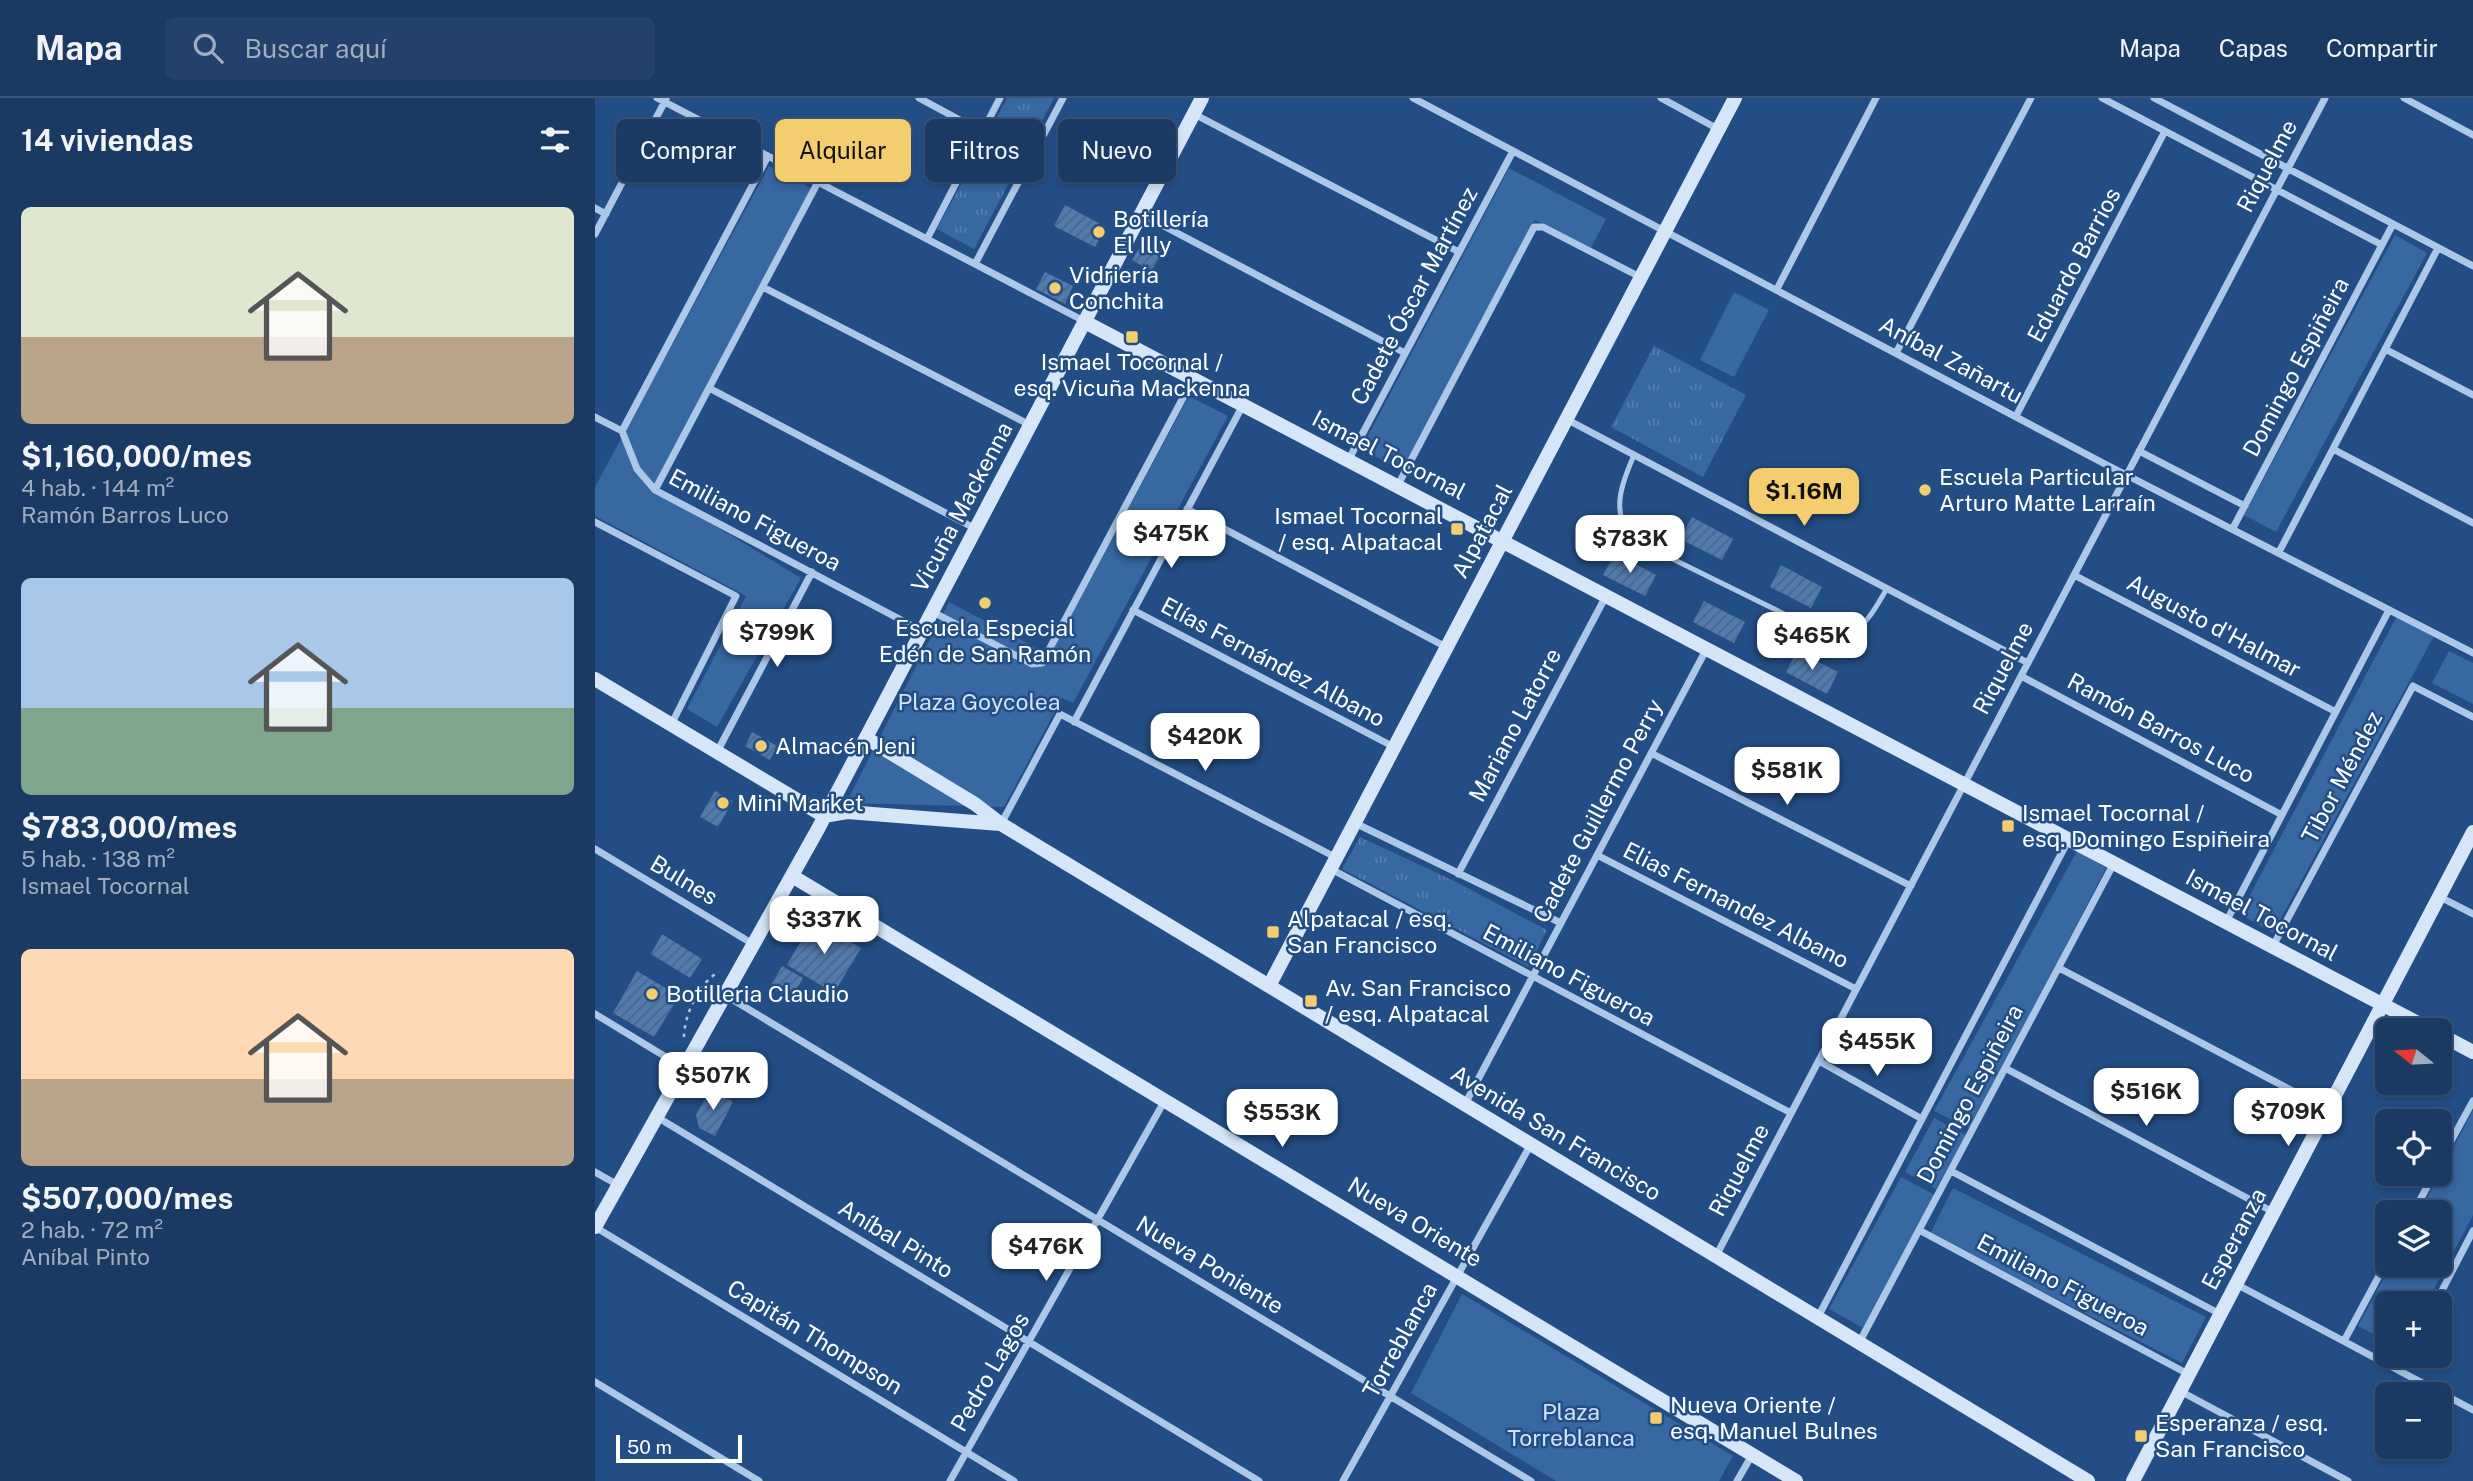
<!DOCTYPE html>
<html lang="es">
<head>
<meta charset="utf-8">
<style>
  :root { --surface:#1a3a64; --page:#23416a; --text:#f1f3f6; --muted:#9fadbf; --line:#385478; --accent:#f4cd6e }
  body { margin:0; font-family:"Public Sans",sans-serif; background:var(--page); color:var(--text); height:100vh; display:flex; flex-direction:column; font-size:26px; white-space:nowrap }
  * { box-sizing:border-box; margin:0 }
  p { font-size:23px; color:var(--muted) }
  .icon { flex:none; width:38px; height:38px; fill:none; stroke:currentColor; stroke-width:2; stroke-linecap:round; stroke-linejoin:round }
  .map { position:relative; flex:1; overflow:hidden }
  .sheet { display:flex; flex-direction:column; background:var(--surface); width:595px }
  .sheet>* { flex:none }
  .hud { position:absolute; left:21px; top:21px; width:665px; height:63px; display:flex; gap:14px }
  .needle { width:46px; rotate:288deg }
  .buttons { position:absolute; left:1780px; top:920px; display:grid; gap:14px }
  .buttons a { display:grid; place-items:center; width:77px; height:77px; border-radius:10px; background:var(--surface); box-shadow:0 4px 10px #0003,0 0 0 2px var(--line); font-size:35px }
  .scale { position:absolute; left:21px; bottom:18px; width:126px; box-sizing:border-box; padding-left:7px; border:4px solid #fff; border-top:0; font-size:19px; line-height:24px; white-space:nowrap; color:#fff; -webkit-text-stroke:5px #234e85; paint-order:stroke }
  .price { position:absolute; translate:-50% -60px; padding:0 16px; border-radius:14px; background:#fff; color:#222; font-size:23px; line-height:46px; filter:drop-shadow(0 2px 4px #0008) }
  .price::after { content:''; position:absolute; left:50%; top:42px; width:21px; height:16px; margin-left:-10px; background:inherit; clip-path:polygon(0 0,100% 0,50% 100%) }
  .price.on { background:var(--accent); color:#111 }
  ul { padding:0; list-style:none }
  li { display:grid; align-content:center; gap:14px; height:371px; padding:0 21px }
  li span { display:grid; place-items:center; height:217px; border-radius:10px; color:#555 }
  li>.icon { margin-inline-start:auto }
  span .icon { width:126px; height:126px; fill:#fffc; stroke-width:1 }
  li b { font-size:30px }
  h2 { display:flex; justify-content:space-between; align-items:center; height:84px; padding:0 21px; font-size:30px }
  .tag { padding:0 24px; border-radius:10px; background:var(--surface); box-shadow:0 4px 10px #0003,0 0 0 2px var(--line); font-size:24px; line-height:63px }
  .tag.on { background:var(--accent); color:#111 }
  header { display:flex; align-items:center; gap:42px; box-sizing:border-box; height:98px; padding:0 35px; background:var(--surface); border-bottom:2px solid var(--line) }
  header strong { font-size:33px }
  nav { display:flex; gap:38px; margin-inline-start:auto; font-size:24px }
  .search { width:490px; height:63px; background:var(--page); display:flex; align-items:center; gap:18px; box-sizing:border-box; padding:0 24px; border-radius:10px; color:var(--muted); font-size:26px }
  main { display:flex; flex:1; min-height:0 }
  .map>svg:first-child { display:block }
  .grass { fill:url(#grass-tufts) }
  .park { fill:#3768a2 }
  .building { fill:url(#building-hatch) }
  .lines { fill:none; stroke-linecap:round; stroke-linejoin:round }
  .path { stroke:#acc8e9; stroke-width:2.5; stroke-dasharray:3.5 5; stroke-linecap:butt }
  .lane { stroke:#acc8e9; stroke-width:5 }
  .street { stroke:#acc8e9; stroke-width:7 }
  .secondary { stroke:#d6e5f7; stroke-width:14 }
  .poi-dot { fill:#f4cd6e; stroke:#234e85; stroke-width:2.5 }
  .labels { text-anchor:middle; stroke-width:5; stroke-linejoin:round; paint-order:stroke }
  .street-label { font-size:23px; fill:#fff; stroke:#234e85 }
  .poi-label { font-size:23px; fill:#fff; stroke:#234e85; text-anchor:start }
  .park-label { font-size:23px; fill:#d0e2f7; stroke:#234e85 }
</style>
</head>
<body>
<header>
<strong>Mapa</strong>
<div class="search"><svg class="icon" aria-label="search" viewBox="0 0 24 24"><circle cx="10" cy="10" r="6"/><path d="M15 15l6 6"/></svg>Buscar aquí</div>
<nav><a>Mapa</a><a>Capas</a><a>Compartir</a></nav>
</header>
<main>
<section class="sheet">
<h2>14 viviendas<svg class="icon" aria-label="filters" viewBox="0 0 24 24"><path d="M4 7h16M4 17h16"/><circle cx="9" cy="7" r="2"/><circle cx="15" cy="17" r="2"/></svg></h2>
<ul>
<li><span style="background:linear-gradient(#dfe7d0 60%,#b9a48a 0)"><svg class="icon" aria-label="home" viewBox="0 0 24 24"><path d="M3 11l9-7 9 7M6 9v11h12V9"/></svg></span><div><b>$1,160,000/mes</b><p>4 hab. · 144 m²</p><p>Ramón Barros Luco</p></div></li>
<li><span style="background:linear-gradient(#a9c7e8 60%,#7fa58c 0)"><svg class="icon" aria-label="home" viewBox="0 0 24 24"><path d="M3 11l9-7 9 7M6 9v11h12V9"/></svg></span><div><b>$783,000/mes</b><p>5 hab. · 138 m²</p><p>Ismael Tocornal</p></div></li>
<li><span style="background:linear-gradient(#ffd9b3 60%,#b9a48a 0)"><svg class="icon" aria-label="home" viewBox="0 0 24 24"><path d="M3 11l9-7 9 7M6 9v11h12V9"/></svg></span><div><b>$507,000/mes</b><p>2 hab. · 72 m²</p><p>Aníbal Pinto</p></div></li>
</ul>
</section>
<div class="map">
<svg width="1878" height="1383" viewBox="0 0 1878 1383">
  <defs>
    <pattern id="grass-tufts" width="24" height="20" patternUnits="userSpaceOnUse" patternTransform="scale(1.75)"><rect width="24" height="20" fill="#3768a2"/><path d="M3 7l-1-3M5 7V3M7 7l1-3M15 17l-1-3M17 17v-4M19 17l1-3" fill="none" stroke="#557fb0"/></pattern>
    <pattern id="building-hatch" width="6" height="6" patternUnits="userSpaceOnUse" patternTransform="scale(1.75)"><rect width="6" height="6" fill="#507baf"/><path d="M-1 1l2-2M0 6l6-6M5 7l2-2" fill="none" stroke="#4e6682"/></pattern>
  </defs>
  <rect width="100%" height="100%" fill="#234e85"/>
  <path class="grass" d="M412,0H459L379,151L342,131Z
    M1059,248L1151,297L1108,379L1016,329Z
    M765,739L859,783L952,832L934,869L747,771Z"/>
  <path class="park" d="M174,68L216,90L58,390L206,480L122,629L92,611L151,498L0,418V389Z
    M914,70L1011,121L996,150L940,122L808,373L766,351Z
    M1800,137L1832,155L1681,434L1649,417Z
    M1139,194L1174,212L1139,279L1105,262Z
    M594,298L633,318L478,605L467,600L409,709L251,705L354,504L455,557Z
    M1802,518L1839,538L1678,835L1645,816Z
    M1854,553L1878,565V606L1837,585Z
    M1482,753L1511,770L1376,1031L1339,1013Z
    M866,792L926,824L912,853L851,822Z
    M1878,1012V1117L1831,1206H1792V1243L1763,1228L1796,1167H1844V1115H1824Z
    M1339,1020L1371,1037L1341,1091L1310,1074Z
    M1306,1079L1340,1097L1268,1230L1234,1211Z
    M1358,1090L1611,1219L1587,1265L1335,1136Z
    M867,1196L1138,1358L1124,1383H961L816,1295Z"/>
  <path class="building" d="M470,107L511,129L500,149L459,128Z
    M548,144L567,155L556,173L537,162Z
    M450,174L478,188L470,206L441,191Z
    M1097,419L1138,441L1127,462L1085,441Z
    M1020,455L1061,477L1050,498L1008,477Z
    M1186,467L1227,489L1216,510L1175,489Z
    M1109,503L1150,524L1139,545L1098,524Z
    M1202,553L1243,574L1232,596L1191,574Z
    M157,634L182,648L175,662L150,648Z
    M120,693L138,703L123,729L105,719Z
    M218,822L266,850L239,895L192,867Z
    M67,836L107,861L95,880L56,856Z
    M187,868L208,880L196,901L175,889Z
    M42,873L84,898L59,939L18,915Z
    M115,991L138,1004L120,1038L104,1030L101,1017Z"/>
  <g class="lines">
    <path class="path" d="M89,939C89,918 104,884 124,874"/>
    <path class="lane" d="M1039,357C1026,388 1013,419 1043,444L1238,540C1269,533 1277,517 1292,490"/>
    <path class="street" d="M62,0L489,223
      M324,0L387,34
      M818,0L1508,365L1878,555
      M1066,0L1123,31
      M1507,0L1787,147
      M1559,0L1878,168
      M1809,0L1878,37
      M599,16L864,154
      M0,110L11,116
      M546,116L810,255
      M0,136L71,1
      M332,141L405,0
      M380,166L468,0
      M168,189L435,327
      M1182,191L1281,0
      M1790,251L1878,297
      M1301,255L1436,0
      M114,290L381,431
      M1421,318L1570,33
      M0,319L27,333L42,371L60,392L327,533
      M971,321L1433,565
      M27,333L173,58
      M1738,351L1878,425
      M1544,353L1650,408
      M754,361L918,53
      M803,387L939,129H948L1045,179
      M60,392L223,84
      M592,411L851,549
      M0,424L141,498L76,627
      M1638,430L1798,126
      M1684,454L1843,150
      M1479,477L1741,614
      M538,512L799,649
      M338,514L437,566L447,565L598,281
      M1426,578L1687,717
      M479,624L648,307
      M122,654L217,474
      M1056,655L1316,788
      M760,725L966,825
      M406,726L465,616L742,760
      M0,751L158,846
      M1002,757L1261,891
      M736,771L1196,1015
      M863,776L1011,498
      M1845,799L1878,816
      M1631,824L1794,512
      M1678,848L1818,588L1878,619
      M1464,870L1732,1011
      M130,897L936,1383
      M0,916L89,970
      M1224,963L1327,1021
      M1410,970L1678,1114
      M870,1006L1112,550
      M62,1019L664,1383
      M1844,1065L1878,1003
      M1356,1073L1625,1216
      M0,1074L23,1087
      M1818,1115L1839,1076
      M0,1129L419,1383
      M1324,1132L1593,1276
      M1121,1158L1730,0
      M1641,1186L1878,1312
      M1840,1206L1878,1133
      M1223,1219L1474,741
      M1749,1243L1792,1163
      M1264,1245L1519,765
      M1805,1273L1813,1258
      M0,1284L164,1383
      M1585,1293L1753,1383
      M355,1383L570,1002
      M748,1383L936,1046
      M1142,1383L1157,1357"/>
    <path class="secondary" d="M490,224L1838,933
      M0,581L229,718
      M271,640L380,706L406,726L1493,1383
      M229,718L252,714L405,726
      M197,778L1201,1383
      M674,888L1140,0
      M1844,936L1878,954
      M0,1129L223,731L607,0
      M1538,1383L1878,734"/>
  </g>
  <g class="poi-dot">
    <circle cx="504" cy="134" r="7"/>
    <circle cx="460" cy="190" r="7"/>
    <rect x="530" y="232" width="14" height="14" rx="3.5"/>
    <circle cx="1330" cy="392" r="7"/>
    <rect x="855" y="424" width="14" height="14" rx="3.5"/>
    <circle cx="390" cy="505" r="7"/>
    <circle cx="166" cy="648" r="7"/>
    <circle cx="128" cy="705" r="7"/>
    <rect x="1406" y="721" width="14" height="14" rx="3.5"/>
    <rect x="671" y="827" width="14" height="14" rx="3.5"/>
    <circle cx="57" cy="896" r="7"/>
    <rect x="709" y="896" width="14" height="14" rx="3.5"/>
    <rect x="1054" y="1313" width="14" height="14" rx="3.5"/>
    <rect x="1539" y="1331" width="14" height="14" rx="3.5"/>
  </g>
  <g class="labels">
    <g class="street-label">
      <text transform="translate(1672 68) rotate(-62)" y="8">Riquelme</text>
      <text transform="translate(1479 167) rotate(-62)" y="8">Eduardo Barrios</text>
      <text transform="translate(819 198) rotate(-62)" y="8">Cadete Óscar Martínez</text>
      <text transform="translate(1356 262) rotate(28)" y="8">Aníbal Zañartu</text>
      <text transform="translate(1701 269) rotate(-62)" y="8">Domingo Espiñeira</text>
      <text transform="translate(794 357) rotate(27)" y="8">Ismael Tocornal</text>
      <text transform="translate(367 409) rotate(-62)" y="8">Vicuña Mackenna</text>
      <text transform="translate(160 422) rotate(28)" y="8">Emiliano Figueroa</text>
      <text transform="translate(887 433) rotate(-62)" y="8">Alpatacal</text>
      <text transform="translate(1619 528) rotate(28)" y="8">Augusto d'Halmar</text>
      <text transform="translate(678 564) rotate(28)" y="8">Elías Fernández Albano</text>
      <text transform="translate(1408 570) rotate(-62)" y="8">Riquelme</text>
      <text transform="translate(920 627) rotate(-62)" y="8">Mariano Latorre</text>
      <text transform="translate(1566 630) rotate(28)" y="8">Ramón Barros Luco</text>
      <text transform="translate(1747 679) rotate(-62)" y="8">Tibor Méndez</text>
      <text transform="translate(1003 713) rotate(-62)" y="8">Cadete Guillermo Perry</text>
      <text transform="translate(89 782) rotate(31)" y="8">Bulnes</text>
      <text transform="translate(1141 807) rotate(27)" y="8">Elias Fernandez Albano</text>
      <text transform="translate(1667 817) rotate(28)" y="8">Ismael Tocornal</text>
      <text transform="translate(974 877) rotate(28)" y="8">Emiliano Figueroa</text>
      <text transform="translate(1375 996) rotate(-62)" y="8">Domingo Espiñeira</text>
      <text transform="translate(961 1035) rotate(31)" y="8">Avenida San Francisco</text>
      <text transform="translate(1144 1072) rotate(-62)" y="8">Riquelme</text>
      <text transform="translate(820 1124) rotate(31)" y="8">Nueva Oriente</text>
      <text transform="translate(301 1141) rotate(31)" y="8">Aníbal Pinto</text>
      <text transform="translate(1639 1141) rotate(-62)" y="8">Esperanza</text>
      <text transform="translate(615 1167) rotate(31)" y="8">Nueva Poniente</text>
      <text transform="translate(1468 1187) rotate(28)" y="8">Emiliano Figueroa</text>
      <text transform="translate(220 1239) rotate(31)" y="8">Capitán Thompson</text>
      <text transform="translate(805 1242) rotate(-61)" y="8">Torreblanca</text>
      <text transform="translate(395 1274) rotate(-60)" y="8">Pedro Lagos</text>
    </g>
    <g class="poi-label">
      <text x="518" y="129">Botillería<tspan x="518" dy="26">El Illy</tspan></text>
      <text x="474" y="185">Vidriería<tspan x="474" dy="26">Conchita</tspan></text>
      <text x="537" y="272" text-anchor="middle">Ismael Tocornal /<tspan x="537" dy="26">esq. Vicuña Mackenna</tspan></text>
      <text x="1344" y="387">Escuela Particular<tspan x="1344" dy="26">Arturo Matte Larraín</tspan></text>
      <text x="848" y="426" text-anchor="end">Ismael Tocornal<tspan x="848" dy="26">/ esq. Alpatacal</tspan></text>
      <text x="390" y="538" text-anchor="middle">Escuela Especial<tspan x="390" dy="26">Edén de San Ramón</tspan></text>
      <text x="180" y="656">Almacén Jeni</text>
      <text x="142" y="713">Mini Market</text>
      <text x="1427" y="723">Ismael Tocornal /<tspan x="1427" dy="26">esq. Domingo Espiñeira</tspan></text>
      <text x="692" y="829">Alpatacal / esq.<tspan x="692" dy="26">San Francisco</tspan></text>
      <text x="730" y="898">Av. San Francisco<tspan x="730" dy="26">/ esq. Alpatacal</tspan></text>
      <text x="71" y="904">Botilleria Claudio</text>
      <text x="1075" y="1315">Nueva Oriente /<tspan x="1075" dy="26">esq. Manuel Bulnes</tspan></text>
      <text x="1560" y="1333">Esperanza / esq.<tspan x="1560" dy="26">San Francisco</tspan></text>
    </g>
    <g class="park-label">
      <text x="384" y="612">Plaza Goycolea</text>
      <text x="976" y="1322">Plaza<tspan x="976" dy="26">Torreblanca</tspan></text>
    </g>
  </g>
</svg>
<div class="buttons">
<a><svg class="needle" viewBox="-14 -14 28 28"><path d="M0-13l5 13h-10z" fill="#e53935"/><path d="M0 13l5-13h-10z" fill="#9fadbf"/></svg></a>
<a><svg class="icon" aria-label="locate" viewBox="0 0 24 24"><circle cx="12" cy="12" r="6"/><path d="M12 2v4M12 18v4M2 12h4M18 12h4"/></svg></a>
<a><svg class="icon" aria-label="layers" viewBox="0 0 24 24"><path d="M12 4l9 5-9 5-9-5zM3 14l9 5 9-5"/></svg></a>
<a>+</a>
<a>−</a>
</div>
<div class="scale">50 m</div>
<b class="price on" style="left:1209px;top:430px">$1.16M</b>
<b class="price" style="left:576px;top:472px">$475K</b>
<b class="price" style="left:1035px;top:477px">$783K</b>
<b class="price" style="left:182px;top:571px">$799K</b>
<b class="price" style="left:1217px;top:574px">$465K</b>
<b class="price" style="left:610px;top:675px">$420K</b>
<b class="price" style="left:1192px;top:709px">$581K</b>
<b class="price" style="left:229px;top:858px">$337K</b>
<b class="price" style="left:1282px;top:980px">$455K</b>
<b class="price" style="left:118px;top:1014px">$507K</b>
<b class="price" style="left:1551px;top:1030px">$516K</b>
<b class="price" style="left:1693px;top:1050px">$709K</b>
<b class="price" style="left:687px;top:1051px">$553K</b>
<b class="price" style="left:451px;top:1185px">$476K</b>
<div class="hud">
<a class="tag">Comprar</a>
<a class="tag on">Alquilar</a>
<a class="tag">Filtros</a>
<a class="tag">Nuevo</a>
</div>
</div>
</main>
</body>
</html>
